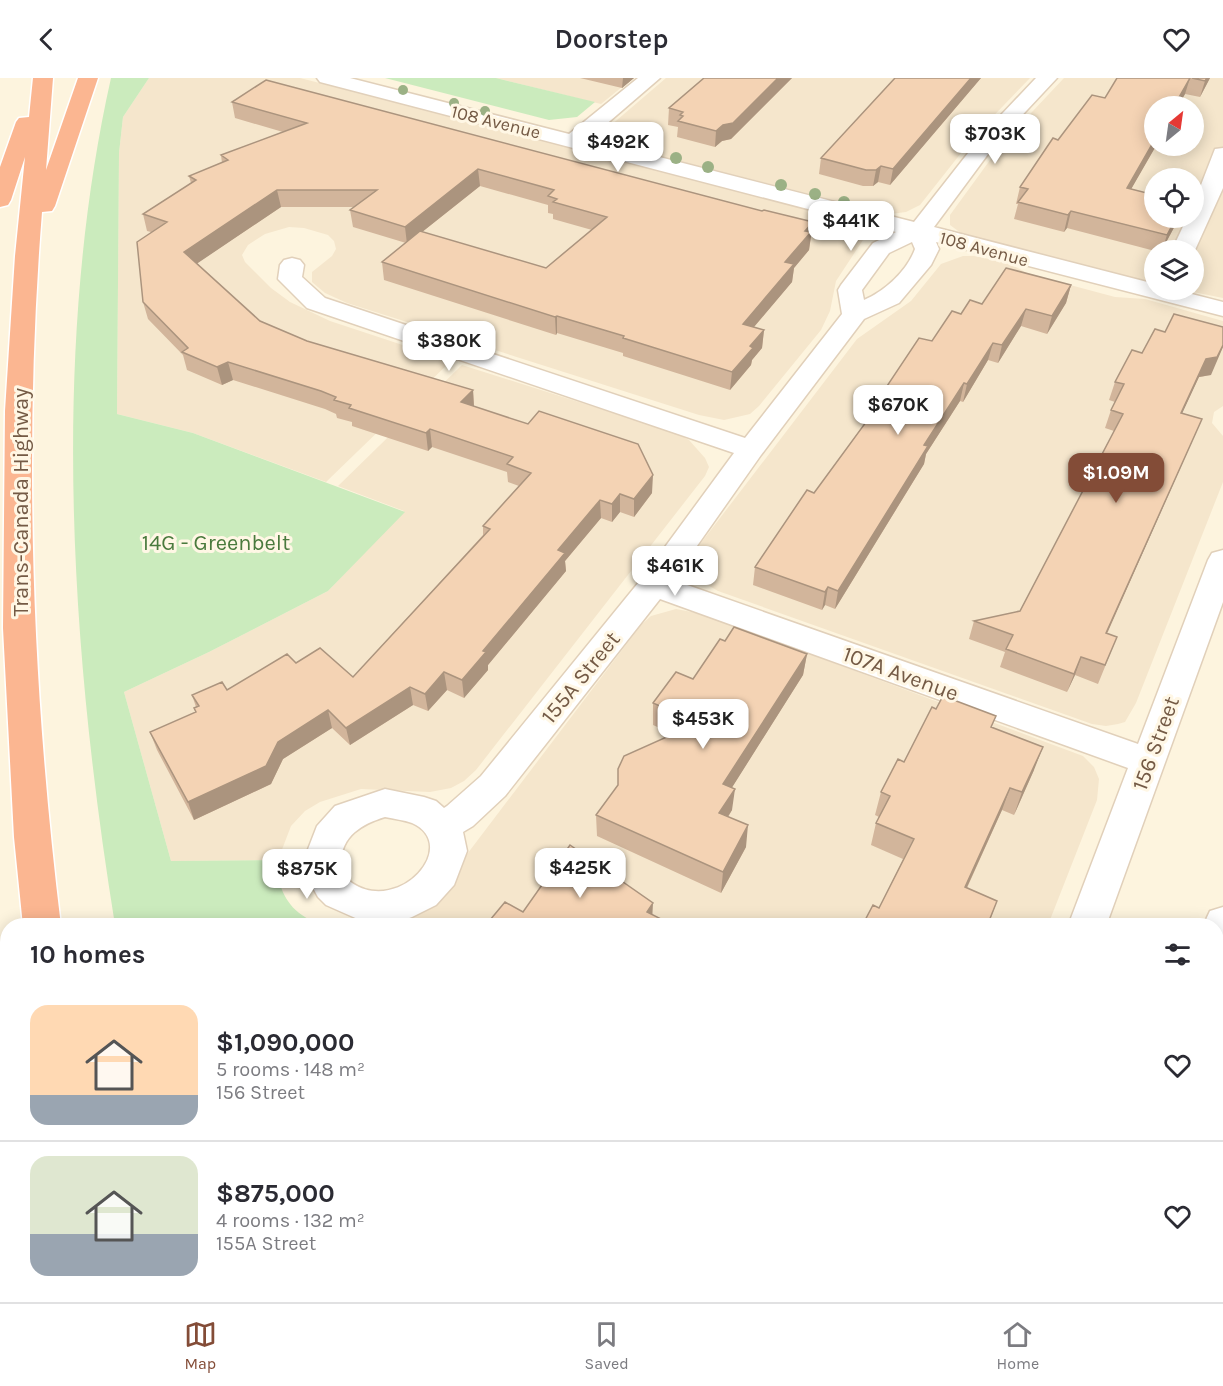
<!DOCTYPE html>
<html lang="en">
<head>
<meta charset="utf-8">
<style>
  :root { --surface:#fff; --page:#f2f2f3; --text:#2b2b33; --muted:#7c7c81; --line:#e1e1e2; --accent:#834c37 }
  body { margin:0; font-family:Karla,sans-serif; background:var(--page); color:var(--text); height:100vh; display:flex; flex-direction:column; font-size:22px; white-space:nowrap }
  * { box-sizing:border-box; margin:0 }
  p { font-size:20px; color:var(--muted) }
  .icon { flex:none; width:33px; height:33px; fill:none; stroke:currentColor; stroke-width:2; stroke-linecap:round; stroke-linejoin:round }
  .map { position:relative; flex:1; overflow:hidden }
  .details { position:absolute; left:0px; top:840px; width:1224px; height:384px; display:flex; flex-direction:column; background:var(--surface); border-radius:24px 24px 0 0; box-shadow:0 3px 15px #0003 }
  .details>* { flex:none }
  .needle { width:39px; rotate:29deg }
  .buttons { position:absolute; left:1144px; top:18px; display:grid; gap:12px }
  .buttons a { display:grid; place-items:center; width:60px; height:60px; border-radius:50%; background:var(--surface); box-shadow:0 3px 15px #0003; font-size:30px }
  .price { position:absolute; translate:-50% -51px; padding:0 14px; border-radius:12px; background:#fff; color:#222; font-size:20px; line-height:39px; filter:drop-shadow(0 2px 3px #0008) }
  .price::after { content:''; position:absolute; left:50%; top:36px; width:18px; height:14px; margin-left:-9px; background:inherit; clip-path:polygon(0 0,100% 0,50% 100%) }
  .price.selected { background:var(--accent); color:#fff }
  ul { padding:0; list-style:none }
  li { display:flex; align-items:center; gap:18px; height:150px; padding:0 30px }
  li+li { border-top:2px solid var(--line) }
  li span { display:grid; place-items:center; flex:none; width:168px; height:120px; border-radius:18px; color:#555 }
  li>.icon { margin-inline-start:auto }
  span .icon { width:72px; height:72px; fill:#fffc; stroke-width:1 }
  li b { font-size:26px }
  h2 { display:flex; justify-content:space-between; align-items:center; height:72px; padding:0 30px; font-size:26px }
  header { display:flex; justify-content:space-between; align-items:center; height:78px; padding:0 30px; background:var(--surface); font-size:27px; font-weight:600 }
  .tabs { display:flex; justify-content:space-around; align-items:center; height:84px; border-top:2px solid var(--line); background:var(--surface); font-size:16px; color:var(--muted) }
  .tabs a { display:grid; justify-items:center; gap:3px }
  .tabs .selected { color:var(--accent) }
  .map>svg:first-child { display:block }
  .residential { fill:#f5e6cc; fill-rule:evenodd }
  .green { fill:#cbebbd }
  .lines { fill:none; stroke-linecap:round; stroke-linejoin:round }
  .minor-casing { stroke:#e1d0ba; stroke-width:3 }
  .highway-casing { stroke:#fff; stroke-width:3 }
  .minor { fill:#fff; fill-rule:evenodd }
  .highway { fill:#fbb691; fill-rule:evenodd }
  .tree { fill:#9bb185 }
  .wall { fill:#d2b59b; fill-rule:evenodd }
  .shaded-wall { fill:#ab947e }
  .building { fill:#f4d3b4; stroke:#ab947e; stroke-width:1.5 }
  .labels { text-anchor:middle; stroke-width:6; stroke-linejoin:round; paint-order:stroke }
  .far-street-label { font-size:18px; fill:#745a45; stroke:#fff7e5 }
  .street-label { font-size:22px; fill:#745a45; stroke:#fff7e5 }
  .park-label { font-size:22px; fill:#4a7a3d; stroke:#fff7e5 }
</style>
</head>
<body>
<header><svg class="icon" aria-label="back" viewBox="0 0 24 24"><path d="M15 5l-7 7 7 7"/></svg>Doorstep<svg class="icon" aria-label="heart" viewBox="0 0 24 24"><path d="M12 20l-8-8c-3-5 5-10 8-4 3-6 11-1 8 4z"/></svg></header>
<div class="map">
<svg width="1223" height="1224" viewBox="0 0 1223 1224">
  <rect width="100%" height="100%" fill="#fdf4de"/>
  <path class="residential" d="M149,0H300L839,138L858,148L863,155V162L836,203L830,233L821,252L759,328L750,336L724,342L699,337L347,225L325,215L312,204V194L332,178L336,171L334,163L328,157L304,150L289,149L265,156L248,167L242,177L245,184L271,210L290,224L330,243L451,283L326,404L193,355L117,336L119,75L123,39Z
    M496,0H633L601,26Z
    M666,0H1030L976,56L920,127L906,134L890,136L622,69L609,62L606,55L610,48Z
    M1064,0H1223V220L1183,212H1194V172H1155V206L1113,197L965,158L950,147V137L1001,67ZM1155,28H1194V68H1155ZM1155,100H1194V140H1155Z
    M963,178H974L1008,185L1029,196L1115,219L1145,221L1223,243V328L1214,334L1212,345L1223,358V404L1136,625L1125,644L1118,646L1106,648L1092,646L718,513L699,502L690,488L694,474L857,261L911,223L941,186Z
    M462,287L676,355L689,362L705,380L709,389L705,398L476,692L464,703L451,710L430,714L361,711L320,724L305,733L291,748L278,782L171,783L124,614L209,574L328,513L404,433L338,408Z
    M676,531L702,536L1083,678L1094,689L1099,701L1097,722L1048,847L385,848L401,841L449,800L641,547L651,538Z
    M344,1217H902L899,1224H350Z"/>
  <path class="green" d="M111,0H149L123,39L119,75L117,336L193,355L405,434L328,513L209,574L124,614L171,783L278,782C276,805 285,827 305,839C311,843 318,845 322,847H115C71,574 50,272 111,0Z
    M385,0H496L595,24L577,39L549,42Z
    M344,1216L349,1224H185L183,1217Z"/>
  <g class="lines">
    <g class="minor-casing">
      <path id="minor" d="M317,0H350L569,56L638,0H660L589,61L914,144L983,56L1036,0H1057L997,64L934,149L1155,206V212H1176L1223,224V238L936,164L939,171L931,187L899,225L864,241L761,377L673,502L1138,666L1208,482L1212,475L1223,472V524L1106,848H1068L1128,690L660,521L505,718L473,748L463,754L467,773L454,807L436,827L412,839L398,844L369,846L326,827L318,819L307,799L305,779L317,748L335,728L385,711L424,719L436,723L444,730L447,728L481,698L643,499L734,375L307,230L278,201L280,187L284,182L292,180L300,182L304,187L302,199L325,220L745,360L842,236L838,212L841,207L873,165L896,154L320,4ZM912,164L915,171C907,193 885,213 864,222L862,212L889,175ZM385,739C394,741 404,742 412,745C461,767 400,837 352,805C345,800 342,794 341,785C341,758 362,746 385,739Z
        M1223,70V110L1195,172H1172L1187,140H1194V125L1215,71Z
        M1223,829V880L1216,882V848H1203L1210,833Z
        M927,1216H973L970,1224H924Z
        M1089,1216H1135L1133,1224H1087Z"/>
    </g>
    <g class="highway-casing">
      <path id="highway" d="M33,0H53L46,92L78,0H98L55,128L52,133L42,134C23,372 32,611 61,848H23L14,759L3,550L5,333L15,178L25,79L11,122L8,127L0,129V89L16,44L19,40L29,39Z
        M70,1216H116L117,1224H71Z"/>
    </g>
    <use href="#minor" class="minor"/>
    <use href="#highway" class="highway"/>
  </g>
  <g class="tree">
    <circle cx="403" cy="12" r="5"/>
    <circle cx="454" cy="25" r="5"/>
    <circle cx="485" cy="33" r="5"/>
    <circle cx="676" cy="80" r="6"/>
    <circle cx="708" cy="89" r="6"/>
    <circle cx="781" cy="107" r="6"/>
    <circle cx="815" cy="116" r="6"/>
    <circle cx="844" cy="124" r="6"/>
  </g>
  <path class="wall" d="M580,0H634L622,10Z
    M704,0H792L731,61L722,63L715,69L677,59L678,49L668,47L669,30Z
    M895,0H981L890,107L878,104L873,108H863L819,96L821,80Z
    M1117,0H1210L1200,19L1185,16L1131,111L1178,142L1162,172L1155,173L1067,150L1064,154L1014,141L1018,126H1016L1020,109L1058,62L1105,20Z
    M232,24L813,144L809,172L794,190L792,204L754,249L764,252L762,270L752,282L751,287L730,312L623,278V275L557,255L556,257L384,202L382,184L406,165L353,149L350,132L354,129H281L197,185L260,243L307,263L473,312L474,328L652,415L634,439L620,434L612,444L601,440L565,483L566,493L488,587V592L464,620L447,612L428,633L413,627L350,667L332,650L283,681L271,706L194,742L157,672L150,654L196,635L194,630L196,629L192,617L227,612L296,585L353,599L483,457V448L519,408L508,404L507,394L432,369L428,373L352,348V344L337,340L336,336L325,331L233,302L222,307L187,292L183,277L148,241L143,224L151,154L147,153L143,136L191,105L189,98L222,85L221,77L283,54L235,40ZM480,108L548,127V135L553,136V141L592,152L546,190L422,154Z
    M1071,207L1066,225L1047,256L1021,248L998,285L988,282L963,324L960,323L926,376L924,386L835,531L825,527L822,532L753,507L755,489L814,415L868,341L869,335L932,263L961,236L982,226Z
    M1211,297L1199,299L1182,335L1202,341L1194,359L1107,556L1117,559L1098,606L1075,597L1067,614L1000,589L1005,574L969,561L974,543L1020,533L1114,353L1105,350L1111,332L1115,324L1109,322L1115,304Z
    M725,563L807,576L803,597L732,709V732L728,739L746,769L721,815L597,758L596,737L618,708V691L673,656L653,647V625L693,601Z
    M992,649L1034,692L1014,737L1002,732L967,810L997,823L988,848H862L879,830L903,781L871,767L876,745L879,739L875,737L881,714L904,684Z
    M820,1216H837L833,1224Z"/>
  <path class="shaded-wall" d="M623,0H634L622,10Z
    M778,0H792L731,61L722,63L715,69L716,53Z
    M971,0H981L890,107L893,91Z
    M1190,0L1185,16L1178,28H1174Z
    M1207,0H1210L1200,19L1205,3Z
    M1155,61L1156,68L1122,127L1127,110Z
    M881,88L878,104L873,108L876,92Z
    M478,91L480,108L407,166L405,149Z
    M277,112L281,129L189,191L184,174Z
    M1071,133L1067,150L1064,154L1068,137Z
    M1176,140H1179L1178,142L1162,172L1167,157Z
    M813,144L809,172L794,190L792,204L742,263L743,246L805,153Z
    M1071,207L1066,225L1047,256L1052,238Z
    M1026,231L1021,248L998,285L1002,267Z
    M557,238V255L556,257L555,239Z
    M764,252L762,270L752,282L751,287L730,312L732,294L750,268Z
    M993,265L988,282L963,324L967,306Z
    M1223,267V269L1211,297L1199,299L1174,353L1181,335L1206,281Z
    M228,284L233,302L222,307L217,289Z
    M964,305L960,323L926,376L924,386L835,531L838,513L924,367Z
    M473,312L474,330L461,324Z
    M1202,341L1194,359L1099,573L1106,555Z
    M430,351L432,369L428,373L426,355Z
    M653,397L652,415L634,439V421Z
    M620,416V434L612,444V426Z
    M600,422L601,440L565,483L566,493L488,587V592L464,620L462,602L558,472Z
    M828,509L825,527L822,532L825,514Z
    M807,576L803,597L721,727L723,706Z
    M1081,579L1075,597L1067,614L1074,596Z
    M444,594L447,612L428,633L425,616Z
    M410,609L413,627L350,667L346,650Z
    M328,632L332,650L283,681L271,706L194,742L188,724L278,664Z
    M1043,669L1034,692L1014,737L1022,714Z
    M1010,710L1002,732L957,831L965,809Z
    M735,711L732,732L717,756L719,735Z
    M748,747L746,769L721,815L723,794Z
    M653,825L652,844L647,834Z
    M787,1216H790L786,1224H783Z"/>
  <path class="building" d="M704,0H778L733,45L723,47L716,53L678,43L683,38L680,37L683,34L669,30Z
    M895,0H971L893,91L881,88L876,92H866L821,80Z
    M1117,0H1190L1174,28H1155V61L1127,110L1155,117V140H1176L1167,157L1071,133L1068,137L1018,124L1028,111L1020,109L1053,60L1058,62L1092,17L1105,20Z
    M1192,0H1207L1205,3Z
    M266,2L762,133L764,132L813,144L805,153L811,154L785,184L794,186L743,246L764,252L750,268L753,270L732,294L623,260L624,258L557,238L555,239L382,184L420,153L546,190L607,139L553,124L557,121L548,118L554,112L478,91L405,149L350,132L377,112H277L184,174L260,243L307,263L473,312L461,324L528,346L539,333L638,366L653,397L634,421L620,416L612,426L600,422L558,472L565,475L483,573L486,574L462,602L444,594L425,616L410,609L346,650L328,632L278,664L266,688L188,724L150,654L196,634L194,630L199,628L192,617L222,604L227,612L287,576L296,585L320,570L353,599L490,451L483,448L531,395L507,386L513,379L430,351L426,355L349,330L351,327L334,322L336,319L321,313L228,284L217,289L182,274L188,270L143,224L137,164L167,144L143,136L196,102L189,98L228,82L221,77L307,45L232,24Z
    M1006,190L1071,207L1052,238L1026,231L1002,267L993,265L967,306L964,305L924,367L928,368L838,513L828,509L825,514L755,489L807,412L814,415L872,336L869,335L919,260L932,263L952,233L961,236L970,222L982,226Z
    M1174,236L1223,249V267L1217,279L1206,281L1181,335L1202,341L1106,555L1117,559L1105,587L1081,579L1074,596L1006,571L1013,557L974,543L1020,533L1123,336L1111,332L1124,306L1115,304L1132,272L1142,275L1155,251L1165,254Z
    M734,549L807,576L723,706L735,711L719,735L748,747L723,794L596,737L618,707V691L624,678L698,645L653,625L676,594L693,601L720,561L725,563Z
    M943,618L996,638L991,649L1043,669L1022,714L1010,710L965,809L997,823L987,848H862L873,827L879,830L914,761L876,745L890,718L881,714L898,681L904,684L932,629L936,631Z
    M570,767L653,825L647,834L667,844L665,848H485L505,824L523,834Z
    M685,1216H787L783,1224H676L682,1223Z"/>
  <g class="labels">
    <g class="far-street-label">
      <text transform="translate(496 44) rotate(14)" y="6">108 Avenue</text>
      <text transform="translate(984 171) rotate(15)" y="6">108 Avenue</text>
    </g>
    <g class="street-label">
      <text transform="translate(20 424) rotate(-90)" y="8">Trans-Canada Highway</text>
      <text transform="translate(901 595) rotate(20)" y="8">107A Avenue</text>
      <text transform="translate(580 599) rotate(-51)" y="8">155A Street</text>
      <text transform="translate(1155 665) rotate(-70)" y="8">156 Street</text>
    </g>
    <g class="park-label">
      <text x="216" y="472">14G - Greenbelt</text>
    </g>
  </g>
</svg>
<div class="buttons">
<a><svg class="needle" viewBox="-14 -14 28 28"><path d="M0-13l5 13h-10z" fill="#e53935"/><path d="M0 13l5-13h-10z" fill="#7c7c81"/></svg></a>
<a><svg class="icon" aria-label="locate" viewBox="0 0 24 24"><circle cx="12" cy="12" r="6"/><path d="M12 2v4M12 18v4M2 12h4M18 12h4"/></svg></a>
<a><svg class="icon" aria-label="layers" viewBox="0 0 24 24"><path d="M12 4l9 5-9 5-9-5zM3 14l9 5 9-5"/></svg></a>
</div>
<b class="price" style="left:995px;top:87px">$703K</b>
<b class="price" style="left:618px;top:95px">$492K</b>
<b class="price" style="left:851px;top:174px">$441K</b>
<b class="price" style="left:449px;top:294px">$380K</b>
<b class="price" style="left:898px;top:358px">$670K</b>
<b class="price selected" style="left:1116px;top:426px">$1.09M</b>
<b class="price" style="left:675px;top:519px">$461K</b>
<b class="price" style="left:703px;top:672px">$453K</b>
<b class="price" style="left:580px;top:821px">$425K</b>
<b class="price" style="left:307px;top:822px">$875K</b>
<section class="details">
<h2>10 homes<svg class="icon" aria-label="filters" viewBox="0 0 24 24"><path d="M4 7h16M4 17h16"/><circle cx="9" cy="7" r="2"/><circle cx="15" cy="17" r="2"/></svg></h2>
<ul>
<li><span style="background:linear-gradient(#ffd9b3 75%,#9aa5b1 0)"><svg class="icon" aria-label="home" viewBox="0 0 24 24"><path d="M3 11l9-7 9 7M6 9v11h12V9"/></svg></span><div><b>$1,090,000</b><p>5 rooms · 148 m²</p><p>156 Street</p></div><svg class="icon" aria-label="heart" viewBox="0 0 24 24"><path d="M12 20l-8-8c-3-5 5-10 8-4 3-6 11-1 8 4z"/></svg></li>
<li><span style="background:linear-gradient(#dfe7d0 65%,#9aa5b1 0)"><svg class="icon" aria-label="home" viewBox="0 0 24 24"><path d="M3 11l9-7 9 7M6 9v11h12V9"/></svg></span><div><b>$875,000</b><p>4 rooms · 132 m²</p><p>155A Street</p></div><svg class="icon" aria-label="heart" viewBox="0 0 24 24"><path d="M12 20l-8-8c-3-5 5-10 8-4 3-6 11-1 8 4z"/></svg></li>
</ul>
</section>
</div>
<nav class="tabs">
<a class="selected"><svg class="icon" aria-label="map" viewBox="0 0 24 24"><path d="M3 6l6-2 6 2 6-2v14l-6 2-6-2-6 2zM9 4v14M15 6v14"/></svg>Map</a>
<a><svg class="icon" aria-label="saved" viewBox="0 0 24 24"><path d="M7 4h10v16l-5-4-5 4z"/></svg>Saved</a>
<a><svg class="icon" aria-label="home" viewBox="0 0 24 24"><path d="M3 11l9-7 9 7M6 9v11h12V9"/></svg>Home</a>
</nav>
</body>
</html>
